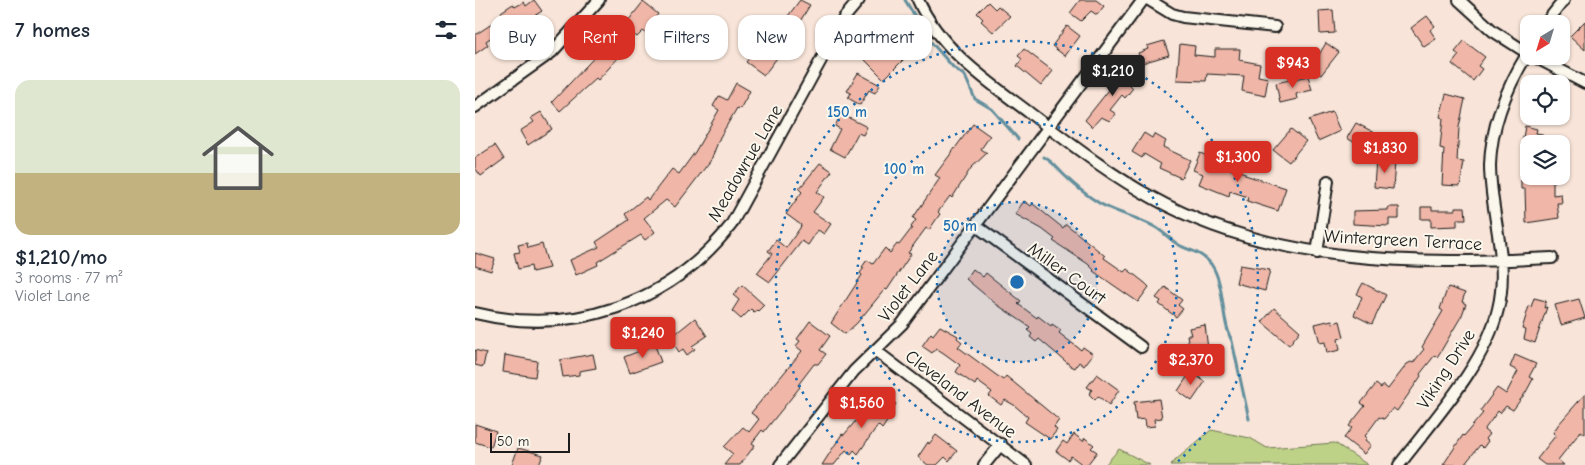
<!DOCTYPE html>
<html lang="en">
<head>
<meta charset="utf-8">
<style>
  :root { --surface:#fff; --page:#f2f2f3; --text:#1f2937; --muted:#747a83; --accent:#d93025 }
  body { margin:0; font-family:"Comic Neue",sans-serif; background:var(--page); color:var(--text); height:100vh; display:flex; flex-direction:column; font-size:19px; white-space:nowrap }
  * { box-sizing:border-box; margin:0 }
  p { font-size:16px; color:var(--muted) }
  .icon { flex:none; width:28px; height:28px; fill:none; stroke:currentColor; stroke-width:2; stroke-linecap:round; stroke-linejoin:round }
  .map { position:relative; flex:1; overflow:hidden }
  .panel { display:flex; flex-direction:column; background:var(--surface); width:475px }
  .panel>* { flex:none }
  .top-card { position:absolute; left:15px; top:15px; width:475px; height:45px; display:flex; gap:10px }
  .needle { width:32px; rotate:218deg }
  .controls { position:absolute; left:1045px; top:15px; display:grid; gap:10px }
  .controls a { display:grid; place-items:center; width:50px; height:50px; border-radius:10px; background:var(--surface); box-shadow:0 1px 4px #0004; font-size:25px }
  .scale { position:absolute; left:15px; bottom:12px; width:80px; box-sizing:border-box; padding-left:5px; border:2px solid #1c1c1c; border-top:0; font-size:14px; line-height:18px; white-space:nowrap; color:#1c1c1c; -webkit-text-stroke:4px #fbf7ec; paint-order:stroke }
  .price { position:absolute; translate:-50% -42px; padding:0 11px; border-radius:5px; background:var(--accent); color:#fff; font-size:16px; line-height:32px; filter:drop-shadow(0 1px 2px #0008) }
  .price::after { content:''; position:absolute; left:50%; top:30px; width:15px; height:11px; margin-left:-8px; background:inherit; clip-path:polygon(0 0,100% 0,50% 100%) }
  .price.selected { background:#222; color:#fff }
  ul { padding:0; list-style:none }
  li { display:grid; align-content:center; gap:10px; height:265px; padding:0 15px }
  li span { display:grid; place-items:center; height:155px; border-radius:15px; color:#555 }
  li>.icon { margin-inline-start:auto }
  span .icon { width:90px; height:90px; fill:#fffc; stroke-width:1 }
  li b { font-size:21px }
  h2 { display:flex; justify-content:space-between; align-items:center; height:60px; padding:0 15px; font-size:21px }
  .tag { padding:0 18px; border-radius:15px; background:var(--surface); box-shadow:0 1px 4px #0004; font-size:18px; line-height:45px }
  .tag.selected { background:var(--accent); color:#fff }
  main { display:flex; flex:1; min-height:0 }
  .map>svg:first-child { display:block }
  .green { fill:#bed287; stroke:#6d7752 }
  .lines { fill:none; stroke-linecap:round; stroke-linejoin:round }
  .stream { stroke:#628f9d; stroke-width:3 }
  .building { fill:#f0b7a8; stroke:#1c1c1c }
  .street-casing { stroke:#1c1c1c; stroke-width:14 }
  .street { stroke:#fbf7ec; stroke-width:10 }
  .ring { fill:none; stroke:#1f6fb2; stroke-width:2.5; stroke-dasharray:2.5 5 }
  .labels { text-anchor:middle; stroke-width:4; stroke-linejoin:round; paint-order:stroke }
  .street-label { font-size:18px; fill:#1c1c1c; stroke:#fbf7ec }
  .centre { fill:#1f6fb2; stroke:#fbf7ec; stroke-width:2.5 }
  .ring-label { font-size:15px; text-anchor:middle; font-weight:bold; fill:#1f6fb2; stroke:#fbf7ec; stroke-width:4; stroke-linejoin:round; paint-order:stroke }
</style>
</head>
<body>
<main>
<section class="panel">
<h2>7 homes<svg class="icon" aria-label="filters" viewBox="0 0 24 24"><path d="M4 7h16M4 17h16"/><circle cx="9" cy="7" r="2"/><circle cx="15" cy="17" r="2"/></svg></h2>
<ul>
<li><span style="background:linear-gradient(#dfe7d0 60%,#c2b280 0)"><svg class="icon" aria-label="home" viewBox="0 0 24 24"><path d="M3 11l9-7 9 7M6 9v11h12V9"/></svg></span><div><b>$1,210/mo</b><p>3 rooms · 77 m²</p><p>Violet Lane</p></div></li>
</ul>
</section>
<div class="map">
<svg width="1110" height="465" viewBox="0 0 1110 465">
  <rect width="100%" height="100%" fill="#f8e4d8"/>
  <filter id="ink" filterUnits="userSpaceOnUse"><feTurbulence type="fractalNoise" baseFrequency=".02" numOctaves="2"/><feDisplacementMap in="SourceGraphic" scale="10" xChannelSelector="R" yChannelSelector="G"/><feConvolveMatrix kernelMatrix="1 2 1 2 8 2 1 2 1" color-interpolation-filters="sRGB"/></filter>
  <g filter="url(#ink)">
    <path class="green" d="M736,430L775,438L792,448L860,443L893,465H695Z
      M644,449L675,465H630Z"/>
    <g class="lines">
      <path class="stream" d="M430,0L456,42L478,67L490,76L500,99L517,109L543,139
        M569,157C578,162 581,167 588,174C599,185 611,195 624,203C641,213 662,217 680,227C689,232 695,240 704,245C715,251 728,253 736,264C751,286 745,318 757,341L774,419"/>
    </g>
    <path class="building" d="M59,0L67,11L56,18L55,16L29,33L27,30L11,41L13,45L0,54V35L29,16L26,12L38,4L40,7L49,2L51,6Z
      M325,0L335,5L316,36L304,28Z
      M605,0H621L629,6L622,15L616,11L606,21L595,13Z
      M168,2L183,14L175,25L179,28L173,35L168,31L162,37L150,28L155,22L153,21Z
      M513,2L520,9L523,6L535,16L518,32L506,21L508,19L502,13Z
      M858,10L860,33L845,34L844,11Z
      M952,16L960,26L955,30L961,39L949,47L936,28Z
      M1110,21V50L1095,36Z
      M592,26L605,36L590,56L577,46Z
      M287,41L305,54L289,75L271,62L275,57L270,53L277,44L282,47Z
      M425,41L436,52L409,79L389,59L404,44L409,49L414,44L418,48Z
      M689,41L694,55L667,63L663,53L673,49L672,46Z
      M989,41L1010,57L1003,66L1007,69L998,81L977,64L984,55L980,52Z
      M851,43L864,52L846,75L836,68Z
      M132,44L145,56L123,80L121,78L85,111L77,102Z
      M705,44L720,46L719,55L740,57V49H765L764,60L785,64L783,76L793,78L790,96L767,91L769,76L732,74L731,81L702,80Z
      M549,49L578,71L566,86L542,66L547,59L543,56Z
      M653,66L664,74L655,85L658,88L650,98L647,95L635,110L641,114L635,121L626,117L617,127L610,120Z
      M383,73L405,85L400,93L394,90L385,105L373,98L376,93L372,91Z
      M833,76L837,90L821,94L822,99L805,103L801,83Z
      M261,83L275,91L265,109L262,108L245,137L236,160L200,207L191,200L169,218L180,232L170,240L166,235L122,262L123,265L101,275L95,260L124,247L121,242L154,220L150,214L171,197L173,200L197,169L204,174L220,152L244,110L238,106L244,96L252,100Z
      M971,94L990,99L984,127L982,161L989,162L985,186L967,185L969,149L965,148L968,118L965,117Z
      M66,112L77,129L53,145L45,131L59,122L56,118Z
      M857,112L865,131L843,141L834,120Z
      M366,114L392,127L388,135L383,133L370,157L355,149L365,129L360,126Z
      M881,123L906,136L899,149L889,143L887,147L872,138Z
      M498,124L515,136L506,149L512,153L496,168L477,198L475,196L463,212L465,214L454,230L451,228L440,243L433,253L436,254L412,290L410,289L382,323L370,334L356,323L387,275L385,273L389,268L387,267L392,260L398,264L410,248L415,253L422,244L424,245L437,228L436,227L441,220L438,218L465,178L460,175Z
      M1050,126L1062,129L1061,133L1067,134L1066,144H1047Z
      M816,129L831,141L814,162L798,150Z
      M669,133L677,138L679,134L691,141L688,147L715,160L706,178L684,168L686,164L669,154L667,158L657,152Z
      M20,145L29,159L6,176L0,168V158Z
      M725,153L745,161L744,164L770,173V175L811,188L803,211L772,201L773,197L755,191L754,196L724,184L728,174L718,170Z
      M901,159L920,161L918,189L899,187Z
      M345,163L357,171L342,192L349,197L338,212L356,224L349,234L343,230L333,245L327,241L295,282L282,273L297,254L293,251L301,240L311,248L325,228L326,225L311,214L327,192L324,189Z
      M1050,176H1078V195L1086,194L1087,203H1082L1084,218L1051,223L1050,189H1046V180H1050Z
      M549,201L556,206L558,204L588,228L591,224L630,256L629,258L649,272L652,269L670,283L674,287L663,302L618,271L619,270L613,264L578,241L580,239L567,229L540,214Z
      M913,207H924V219H914V226L878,224V211L913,210Z
      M946,207H957V210H980V207H990L991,219H982V226L956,227V219H946Z
      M52,243L53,248L67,244L74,268L57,272L56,266L43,269L39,253L45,252L43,245Z
      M0,253L20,259L16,271L0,266Z
      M765,265L795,270L790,291L761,283Z
      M498,269L508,277L511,273L546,301L543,304L562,318L563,316L576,326L577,324L586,330L584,333L606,350L608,347L618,354L609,366L604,362L600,368L596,366L564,339L561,342L555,337L557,334L552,330L555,327L521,304L491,279Z
      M888,283L911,295L897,324L879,315L887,297L882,294Z
      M267,285L289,305L283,311L282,310L279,312L276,309L266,319L257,311L264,300L258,295Z
      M690,287L707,300L703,305L708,309L701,317L684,304L686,301L681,298Z
      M973,287L990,293L987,302L991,304L987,315L966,351L962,357L960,355L945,374L946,376L922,411L918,408L909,419L904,417L890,436L892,438L890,440L896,445L889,454L869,438L877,428L874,426L890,406L886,403L901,384L906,388L908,385L913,389L932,364L936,362L938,363L949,349L947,347L968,311L965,309Z
      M1059,298L1071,301L1069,308L1072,307L1060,343L1049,339L1051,330L1047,329L1054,306L1056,307Z
      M1104,299L1110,318L1086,325L1080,305Z
      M799,308L825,331L814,345L787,322Z
      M220,318L232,336L217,346L220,349L212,355L208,349L204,352L195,338Z
      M857,320L858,323L865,321L869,337L863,339L865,350L852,353L850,342L845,343L840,324Z
      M335,321L355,336L345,350L351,354L343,364H339L323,385L325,387L292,428L289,432L287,430L277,443L280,445L265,465H249L258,454L249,447L268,427L274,432L284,419L276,413L327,351L321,346L325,341L322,339Z
      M730,325L733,349L715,352L712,335H716L714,328Z
      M465,326L483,336L482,338L487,342L483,347L528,380L531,376L584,420L579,427L582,430L575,439L550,422L553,417L539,405L530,400L526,405L514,396L517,392L502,381L500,385L481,372L485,365L470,354L461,348L457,353L447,346L456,333L458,335Z
      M180,345L186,362L155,373L149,357Z
      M0,350L11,353L8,367L0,365Z
      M118,354L121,368L104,371V375L88,377L85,360Z
      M30,355L62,361L60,377L28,372Z
      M1040,355L1061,364L1054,377L1058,379L1051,392L1038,410L1031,406L1025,413L1023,411L1009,430L1014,434L1010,439L1013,441L1008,448L1005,445L989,465H968L988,435L989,436L1008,413L1005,411L1022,388L1031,394L1043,371L1035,367Z
      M716,371L730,382L717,401L703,391Z
      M622,374L644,390L634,405L623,396L620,400L614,394L617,390L612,387Z
      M1110,394V434L1106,431L1083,460L1089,465H1070L1062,459L1081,435L1078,433L1083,425Z
      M408,395L421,404L410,418L413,420L407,429L403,425L383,454L379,450L376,454L371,450L359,465H347L367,434L369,435L387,413L385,411L392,402L396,405Z
      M684,399L687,418L679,419L680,426L671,427L670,419L661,420L659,402Z
      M0,424L21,431L16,447L0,442Z
      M599,434L608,441L610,438L619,445L616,448L622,452L612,465H608L596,456L593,460L581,451L588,441L592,444Z
      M461,435L482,451L474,461L470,457L462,465H453L443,457L453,442L454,444Z
      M43,448L68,455L64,465H37Z"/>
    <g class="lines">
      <g class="street-casing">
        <path id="street" d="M443,0C466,51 514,82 556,114C596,144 634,174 678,198C799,265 942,265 1077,258
          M674,0L697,14L708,17L800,27
          M984,0L1018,31L1054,54
          M1070,24L1089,0
          M1058,56L1110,83
          M0,107L77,52L124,0
          M500,225L666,347
          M842,253L853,181
          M0,313C96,337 195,304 256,225L369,18L384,0
          M401,351L551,465
          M305,465L379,371L427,324L668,0
          M509,465L526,444
          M924,465C958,420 1010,365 1023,309C1035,261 1015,213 1015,165C1016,124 1033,85 1054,51"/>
      </g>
      <use href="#street" class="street"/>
    </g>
  </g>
  <circle cx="542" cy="282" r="80" fill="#1f6fb2" fill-opacity=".12"/>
  <g class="ring">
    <circle cx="542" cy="282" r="80"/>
    <circle cx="542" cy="282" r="160"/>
    <path d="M384 464A241 241 0 1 1 700 464"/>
  </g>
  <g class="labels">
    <g class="street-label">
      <text transform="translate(270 163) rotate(-60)" y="6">Meadowrue Lane</text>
      <text transform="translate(928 240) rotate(3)" y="6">Wintergreen Terrace</text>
      <text transform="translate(592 273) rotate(36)" y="6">Miller Court</text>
      <text transform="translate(433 286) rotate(-52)" y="6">Violet Lane</text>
      <text transform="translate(971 369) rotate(-57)" y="6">Viking Drive</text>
      <text transform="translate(486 394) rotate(37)" y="6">Cleveland Avenue</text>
    </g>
  </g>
  <circle cx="542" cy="282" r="8" class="centre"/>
  <g class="ring-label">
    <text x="372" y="117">150 m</text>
    <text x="429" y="174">100 m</text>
    <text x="485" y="231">50 m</text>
  </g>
</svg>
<div class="controls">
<a><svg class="needle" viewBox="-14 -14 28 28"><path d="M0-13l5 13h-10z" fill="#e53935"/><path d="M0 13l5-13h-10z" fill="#747a83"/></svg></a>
<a><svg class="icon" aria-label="locate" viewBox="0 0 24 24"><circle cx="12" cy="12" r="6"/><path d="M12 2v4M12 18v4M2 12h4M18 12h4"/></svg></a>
<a><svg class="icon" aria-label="layers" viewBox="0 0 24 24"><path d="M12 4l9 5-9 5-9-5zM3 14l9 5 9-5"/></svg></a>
</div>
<div class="scale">50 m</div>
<b class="price" style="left:818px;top:89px">$943</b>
<b class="price selected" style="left:638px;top:97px">$1,210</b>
<b class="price" style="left:910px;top:174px">$1,830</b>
<b class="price" style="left:763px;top:183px">$1,300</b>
<b class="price" style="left:168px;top:359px">$1,240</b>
<b class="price" style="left:716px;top:386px">$2,370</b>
<b class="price" style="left:387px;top:429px">$1,560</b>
<div class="top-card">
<a class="tag">Buy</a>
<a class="tag selected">Rent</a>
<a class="tag">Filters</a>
<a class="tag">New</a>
<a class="tag">Apartment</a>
</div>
</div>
</main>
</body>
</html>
